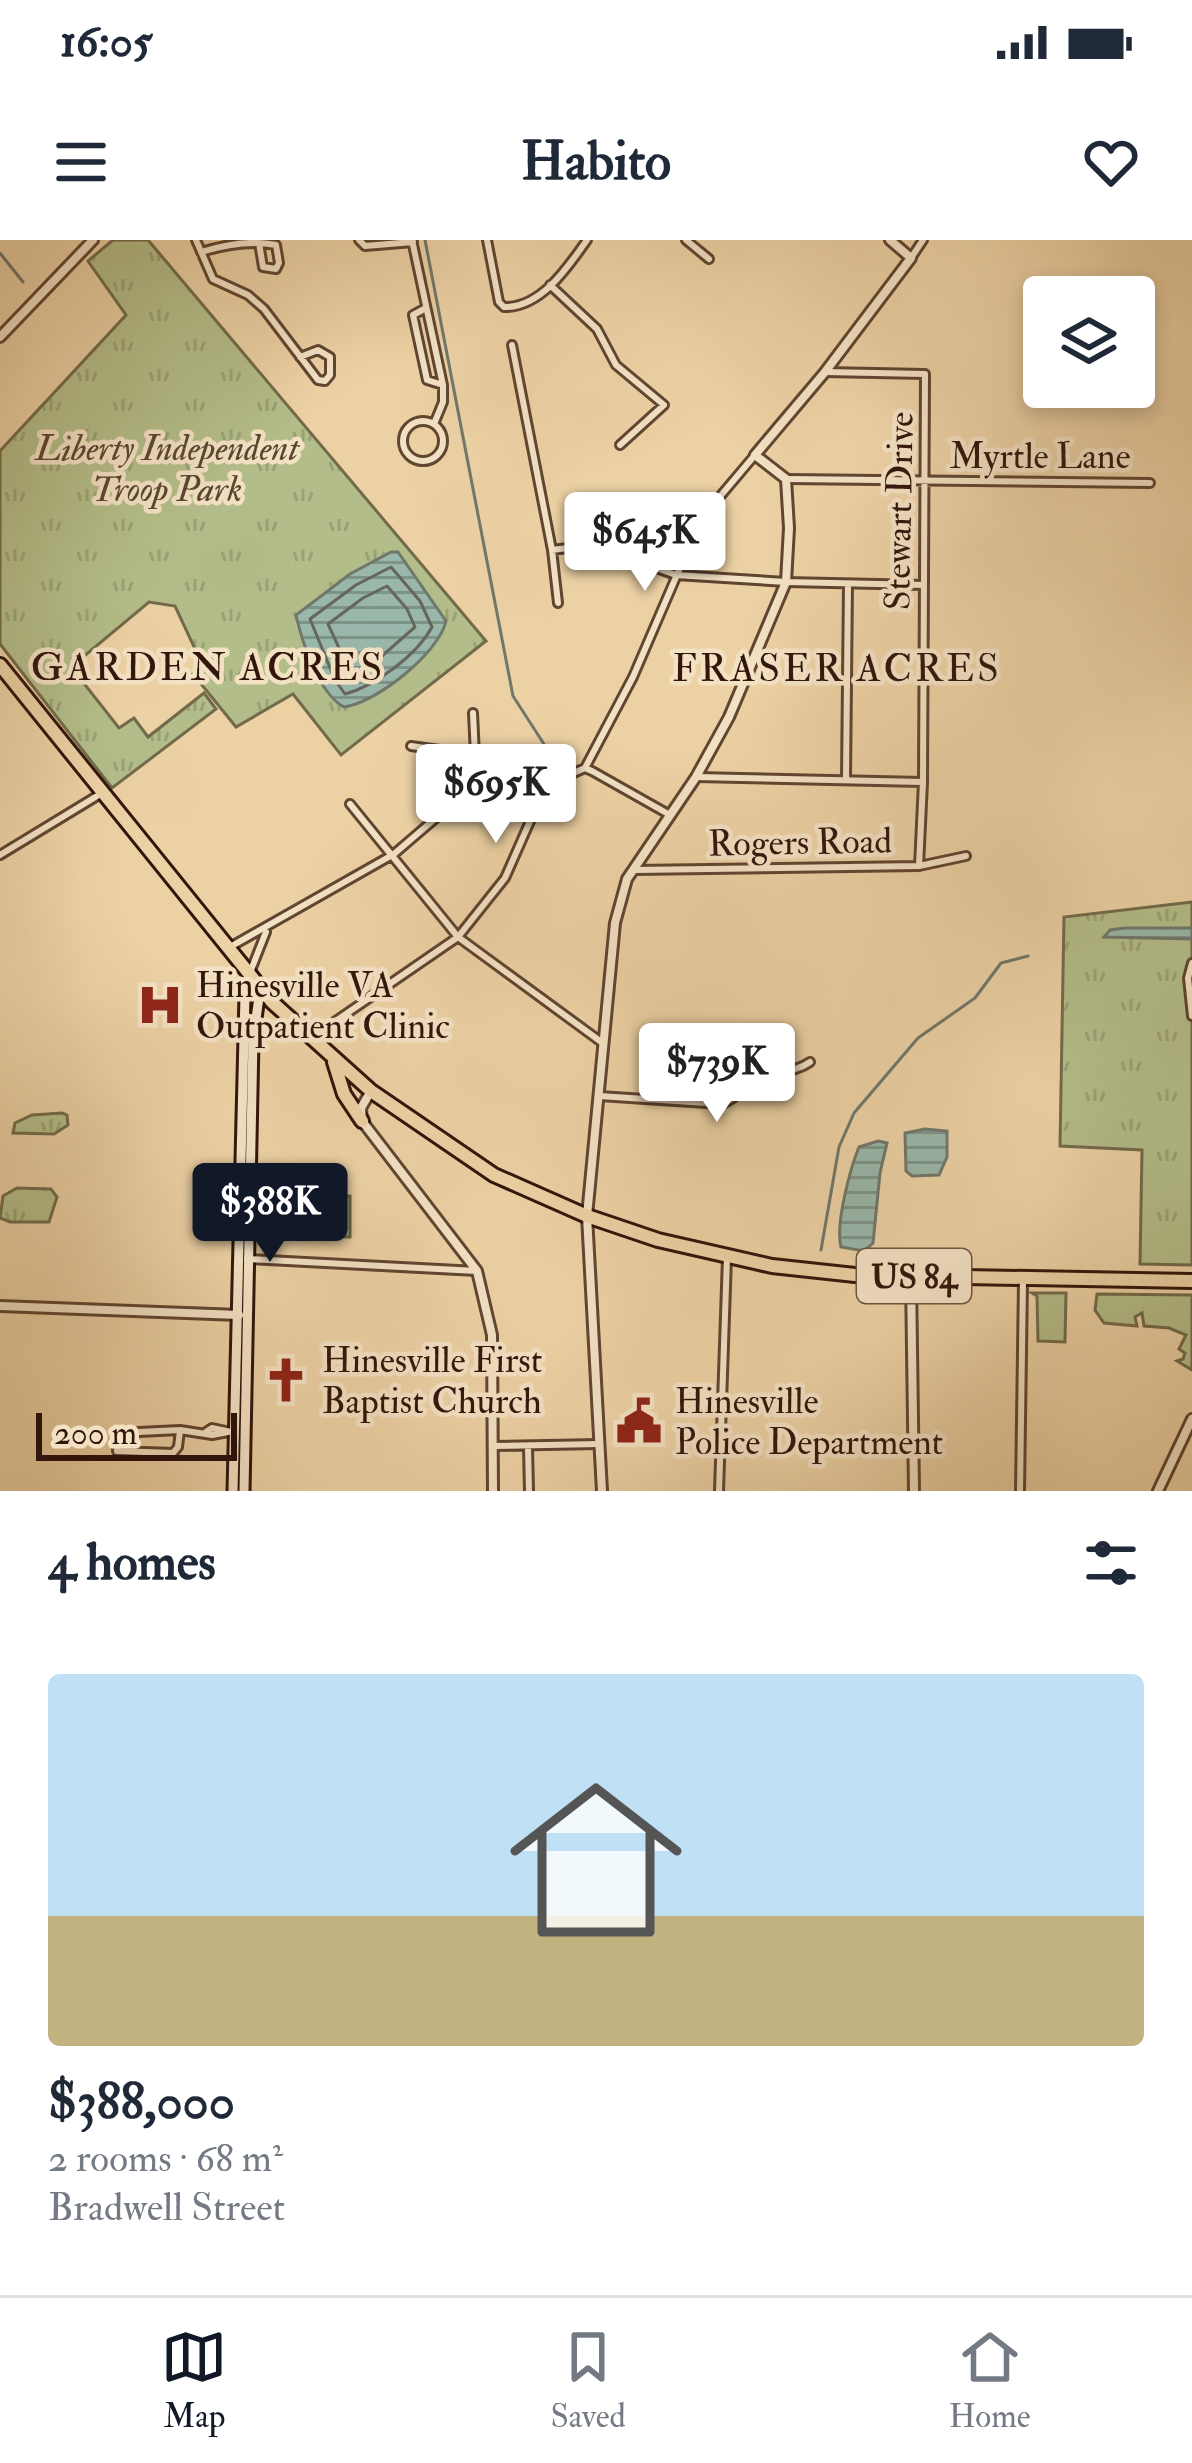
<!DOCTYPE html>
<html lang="en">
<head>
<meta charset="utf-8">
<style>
  :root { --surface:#fff; --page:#f6f6f7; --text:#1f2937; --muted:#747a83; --line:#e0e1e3; --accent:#111827 }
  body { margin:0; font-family:"IM FELL Double Pica",serif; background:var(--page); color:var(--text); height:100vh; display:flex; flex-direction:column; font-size:45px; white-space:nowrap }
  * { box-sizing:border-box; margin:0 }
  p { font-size:39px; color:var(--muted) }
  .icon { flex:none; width:66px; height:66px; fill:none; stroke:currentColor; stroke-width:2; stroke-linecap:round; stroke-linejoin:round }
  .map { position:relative; height:1251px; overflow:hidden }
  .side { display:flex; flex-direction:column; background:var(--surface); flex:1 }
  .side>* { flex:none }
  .tools { position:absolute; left:1023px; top:36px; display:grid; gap:24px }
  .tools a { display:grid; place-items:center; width:132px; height:132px; border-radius:12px; background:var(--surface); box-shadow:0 6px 18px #0003; font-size:60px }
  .scale { position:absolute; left:36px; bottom:30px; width:201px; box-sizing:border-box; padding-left:12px; border:6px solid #32160b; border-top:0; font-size:33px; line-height:42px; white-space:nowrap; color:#32160b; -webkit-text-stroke:9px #f3e1c4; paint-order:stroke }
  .price { position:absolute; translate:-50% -102px; padding:0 27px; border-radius:12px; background:#fff; color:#222; font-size:39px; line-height:78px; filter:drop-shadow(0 3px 6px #0008) }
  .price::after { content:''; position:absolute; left:50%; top:72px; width:36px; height:27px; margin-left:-18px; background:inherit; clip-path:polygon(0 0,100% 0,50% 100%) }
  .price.active { background:var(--accent); color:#fff }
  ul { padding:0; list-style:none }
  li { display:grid; align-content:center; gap:24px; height:636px; padding:0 48px }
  li span { display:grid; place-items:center; height:372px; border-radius:12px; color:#555 }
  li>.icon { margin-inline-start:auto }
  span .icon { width:216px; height:216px; fill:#fffc; stroke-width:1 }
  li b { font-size:51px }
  h2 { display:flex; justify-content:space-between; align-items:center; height:144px; padding:0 48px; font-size:51px }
  .status { display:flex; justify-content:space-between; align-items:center; height:84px; padding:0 60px; background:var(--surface); direction:ltr }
  .status svg { height:33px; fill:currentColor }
  header { display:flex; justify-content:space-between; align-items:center; height:156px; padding:0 48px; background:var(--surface); font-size:54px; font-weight:800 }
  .menu { display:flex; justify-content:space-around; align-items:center; height:168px; border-top:3px solid var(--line); background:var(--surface); font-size:33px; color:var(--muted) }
  .menu a { display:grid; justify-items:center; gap:6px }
  .menu .active { color:var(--accent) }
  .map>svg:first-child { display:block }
  .grass { fill:#b3bd89; stroke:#726a4a; stroke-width:3 }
  .park { fill:url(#park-tufts); stroke:#726a4a; stroke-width:3 }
  .water { fill:url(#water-rules); stroke:#70776b; stroke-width:3 }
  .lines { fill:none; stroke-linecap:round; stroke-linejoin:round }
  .shore { stroke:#66665b; stroke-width:3 }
  .stream { stroke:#70776b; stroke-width:3 }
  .minor-casing { stroke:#604531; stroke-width:12 }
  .tertiary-casing { stroke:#604531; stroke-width:14 }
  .secondary-casing { stroke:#32160b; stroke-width:15 }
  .trunk-casing { stroke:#32160b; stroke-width:18 }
  .minor { stroke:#f3e1c4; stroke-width:6 }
  .tertiary { stroke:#f3e1c4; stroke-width:8 }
  .secondary { stroke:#f3e1c4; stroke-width:9 }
  .trunk { stroke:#ecd1a4; stroke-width:12 }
  .labels { text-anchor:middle; stroke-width:9; stroke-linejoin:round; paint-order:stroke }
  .shield { fill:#f3e1c4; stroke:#6c5342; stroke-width:3 }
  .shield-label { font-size:33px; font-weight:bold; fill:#32160b }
  .park-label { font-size:36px; font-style:italic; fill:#594831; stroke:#f3e1c4 }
  .street-label { font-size:36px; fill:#32160b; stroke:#f3e1c4 }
  .poi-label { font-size:36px; fill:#32160b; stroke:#f3e1c4; text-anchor:start }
  .neighbourhood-label { font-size:39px; letter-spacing:3px; fill:#32160b; stroke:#f3e1c4 }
</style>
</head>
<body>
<div class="status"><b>16:05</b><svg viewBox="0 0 49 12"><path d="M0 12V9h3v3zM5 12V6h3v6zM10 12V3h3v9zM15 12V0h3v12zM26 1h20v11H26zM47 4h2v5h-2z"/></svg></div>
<header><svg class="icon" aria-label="menu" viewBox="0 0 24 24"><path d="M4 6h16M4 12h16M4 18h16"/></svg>Habito<svg class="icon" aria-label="heart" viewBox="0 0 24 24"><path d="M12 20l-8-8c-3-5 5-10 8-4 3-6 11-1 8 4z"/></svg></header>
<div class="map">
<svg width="1192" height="1251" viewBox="0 0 1192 1251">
  <defs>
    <pattern id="park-tufts" width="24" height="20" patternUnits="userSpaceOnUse" patternTransform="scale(3)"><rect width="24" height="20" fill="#b3bd89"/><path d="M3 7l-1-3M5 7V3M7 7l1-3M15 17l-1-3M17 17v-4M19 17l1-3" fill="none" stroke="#9aa275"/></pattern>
    <pattern id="water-rules" width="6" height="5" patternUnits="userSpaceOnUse" patternTransform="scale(3)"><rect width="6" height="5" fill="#99b7ab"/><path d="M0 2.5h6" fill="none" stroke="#7d9489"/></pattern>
  </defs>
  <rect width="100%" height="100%" fill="#ecd1a4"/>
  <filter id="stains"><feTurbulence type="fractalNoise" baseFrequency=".00167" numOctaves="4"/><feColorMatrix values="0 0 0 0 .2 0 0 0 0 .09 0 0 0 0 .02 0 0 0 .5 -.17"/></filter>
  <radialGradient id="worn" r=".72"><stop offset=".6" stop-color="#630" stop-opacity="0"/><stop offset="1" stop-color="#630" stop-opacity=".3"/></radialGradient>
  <path class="grass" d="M350,956V997L301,996L299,958Z
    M1032,1053H1066L1065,1102L1038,1101L1037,1056Z
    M1097,1054L1192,1055V1130L1177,1121L1183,1119L1185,1113L1179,1109L1186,1095L1169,1088L1144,1086L1142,1073L1135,1077L1137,1086L1104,1083L1095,1070Z"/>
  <path class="park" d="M113,0H148L486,401L341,515L293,454L236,487L193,434L203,426L175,366L149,362L71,427L119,488L134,478L148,497L204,453L216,469L112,548L0,404V211L126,75L88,21Z
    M1192,662V1025L1140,1024L1142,910L1060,906L1064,677Z
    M62,873L67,875L68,885L54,894L13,893L15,883L32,875Z
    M17,948L51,949L57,957L49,982H10L0,978L3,956Z"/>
  <path class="water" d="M391,312H398L446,381C439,413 376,463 344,467C319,454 302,402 296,375L350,334Z
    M1125,688H1192V699L1104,697L1110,690Z
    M925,889L947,891V917L939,935L912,936L906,931L905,893Z
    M878,901L887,903L880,933L873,1003L864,1011L841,1007C835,985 850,929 859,907Z"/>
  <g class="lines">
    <path class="shore" d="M391,327L420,361L432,387C417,415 375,446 345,454L335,440L310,379L356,345Z
      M387,346L407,369L415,387L366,430L351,434L328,384L363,358Z"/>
    <path class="stream" d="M425,0L513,456L551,515
      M0,13L23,42
      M821,1010L839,907L854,873L918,798L975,758L1001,723L1028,716"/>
    <g class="minor-casing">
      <path id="minor" d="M196,0L213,39L248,55L264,69L318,140L325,141L330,135V117L318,110L300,117
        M359,0L365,6L413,2
        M412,0L443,145V162L434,184
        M487,0L499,62L504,67C541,68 568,27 587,0
        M686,0L709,19
        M201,12C224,5 252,0 276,5L279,23L276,29L263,27L259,3
        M911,18L923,0
        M550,45L597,89L616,125L664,165L620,205
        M426,68L413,75L427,140L443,145
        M512,105L552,310L558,363
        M825,132L925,134L923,542L919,626
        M403 201a20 20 0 1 1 40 0a20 20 0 1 1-40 0Z
        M786,239L1150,243
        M552,310L592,305L676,335L786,342L924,345
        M411,506L475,515
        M585,528L633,437L701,279L755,215
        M696,537L923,542
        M846,538L848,344
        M350,564L458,697L604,804
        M0,615L102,553
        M634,630L919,626L966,616
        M230,707L394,614L458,559L475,515L473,473
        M1192,723L1188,738L1192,776
        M249,735L266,692
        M306,793L327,787L458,697L505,638L531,579L545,558L569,535L585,528L592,531L670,575
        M599,856L722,864C736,859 742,849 754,841C771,831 793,834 810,822
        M247,1019L477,1031
        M180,1190L118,1193L117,1211L173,1213L178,1207L180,1190L212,1195L228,1192
        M206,1192L212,1188L231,1192
        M492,1206L599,1204
        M528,1207L529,1251
        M719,1251L727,1017
        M1020,1251L1023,1041"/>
    </g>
    <g class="tertiary-casing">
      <path id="tertiary" d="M0,97L93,0
        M371,851L361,868L362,881L477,1031L492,1095L493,1251
        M911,1037L914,1251
        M0,1066L239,1075
        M602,1251L587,976L615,683L627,639L696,537L729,477L786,342L789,288L786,239L755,215L825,132L911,18L890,0
        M1158,1251L1192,1179"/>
    </g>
    <g class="secondary-casing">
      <path id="secondary" d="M233,1251L245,755L249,737
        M244,1251L253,800L260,750"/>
    </g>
    <g class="trunk-casing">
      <path id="trunk" d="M0,425L272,762L371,851L494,935L587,976L658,1000L772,1026L855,1035L1192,1041
        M334,822L344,854L362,881"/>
    </g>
    <use href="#minor" class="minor"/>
    <use href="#tertiary" class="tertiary"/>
    <use href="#secondary" class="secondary"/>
    <use href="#trunk" class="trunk"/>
  </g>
  <defs>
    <g id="hospital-bare" transform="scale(3.6)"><path d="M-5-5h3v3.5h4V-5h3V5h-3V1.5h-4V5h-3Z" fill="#8f2418" stroke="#f3e1c4" stroke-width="2.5" paint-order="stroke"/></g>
    <g id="church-bare" transform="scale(3.6)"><path d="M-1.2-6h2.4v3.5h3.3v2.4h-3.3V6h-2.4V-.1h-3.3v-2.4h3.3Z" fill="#8f2418" stroke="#f3e1c4" stroke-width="2.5" paint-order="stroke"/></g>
    <g id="civic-bare" transform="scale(3.6)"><path d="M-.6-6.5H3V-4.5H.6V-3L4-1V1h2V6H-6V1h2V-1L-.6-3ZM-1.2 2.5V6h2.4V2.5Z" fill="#8f2418" stroke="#f3e1c4" stroke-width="2.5" paint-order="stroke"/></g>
  </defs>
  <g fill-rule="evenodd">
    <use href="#hospital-bare" x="160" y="765"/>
    <use href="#church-bare" x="286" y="1140"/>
    <use href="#civic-bare" x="639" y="1181"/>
  </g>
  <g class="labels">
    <rect class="shield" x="857" y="1009" width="114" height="54" rx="9"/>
    <g class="shield-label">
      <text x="914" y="1048">US 84</text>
    </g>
    <g class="park-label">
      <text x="167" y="220">Liberty Independent<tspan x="167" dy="41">Troop Park</tspan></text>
    </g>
    <g class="street-label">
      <text x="1040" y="228">Myrtle Lane</text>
      <text transform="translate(898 271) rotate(-89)" y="13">Stewart Drive</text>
      <text transform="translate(800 601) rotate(-1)" y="13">Rogers Road</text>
    </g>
    <g class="poi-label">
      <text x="196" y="757">Hinesville VA<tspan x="196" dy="41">Outpatient Clinic</tspan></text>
      <text x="322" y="1132">Hinesville First<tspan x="322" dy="41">Baptist Church</tspan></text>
      <text x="675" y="1173">Hinesville<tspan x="675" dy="41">Police Department</tspan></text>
    </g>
    <g class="neighbourhood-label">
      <text x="208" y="440">GARDEN ACRES</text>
      <text x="837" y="441">FRASER ACRES</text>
    </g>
  </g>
  <rect width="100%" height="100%" filter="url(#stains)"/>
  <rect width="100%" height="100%" fill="url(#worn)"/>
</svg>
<div class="tools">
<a><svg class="icon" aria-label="layers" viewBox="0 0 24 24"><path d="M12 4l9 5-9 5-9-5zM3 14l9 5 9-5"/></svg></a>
</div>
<div class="scale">200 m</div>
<b class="price" style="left:645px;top:354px">$645K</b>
<b class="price" style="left:496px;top:606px">$695K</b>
<b class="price" style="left:717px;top:885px">$739K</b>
<b class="price active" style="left:270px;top:1025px">$388K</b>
</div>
<section class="side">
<h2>4 homes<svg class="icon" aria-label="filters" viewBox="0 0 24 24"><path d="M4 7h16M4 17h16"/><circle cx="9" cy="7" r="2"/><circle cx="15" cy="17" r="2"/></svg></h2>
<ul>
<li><span style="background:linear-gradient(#bfe0f5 65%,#c2b280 0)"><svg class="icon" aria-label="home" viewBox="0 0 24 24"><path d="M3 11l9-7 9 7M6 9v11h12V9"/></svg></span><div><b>$388,000</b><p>2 rooms · 68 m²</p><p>Bradwell Street</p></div></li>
</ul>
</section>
<nav class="menu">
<a class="active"><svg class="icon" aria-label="map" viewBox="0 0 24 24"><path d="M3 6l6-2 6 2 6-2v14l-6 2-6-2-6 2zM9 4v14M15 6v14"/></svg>Map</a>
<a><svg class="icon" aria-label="saved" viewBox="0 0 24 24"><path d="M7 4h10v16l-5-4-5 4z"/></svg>Saved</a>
<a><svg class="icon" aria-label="home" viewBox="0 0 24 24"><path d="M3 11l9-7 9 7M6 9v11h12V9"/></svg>Home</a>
</nav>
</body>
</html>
